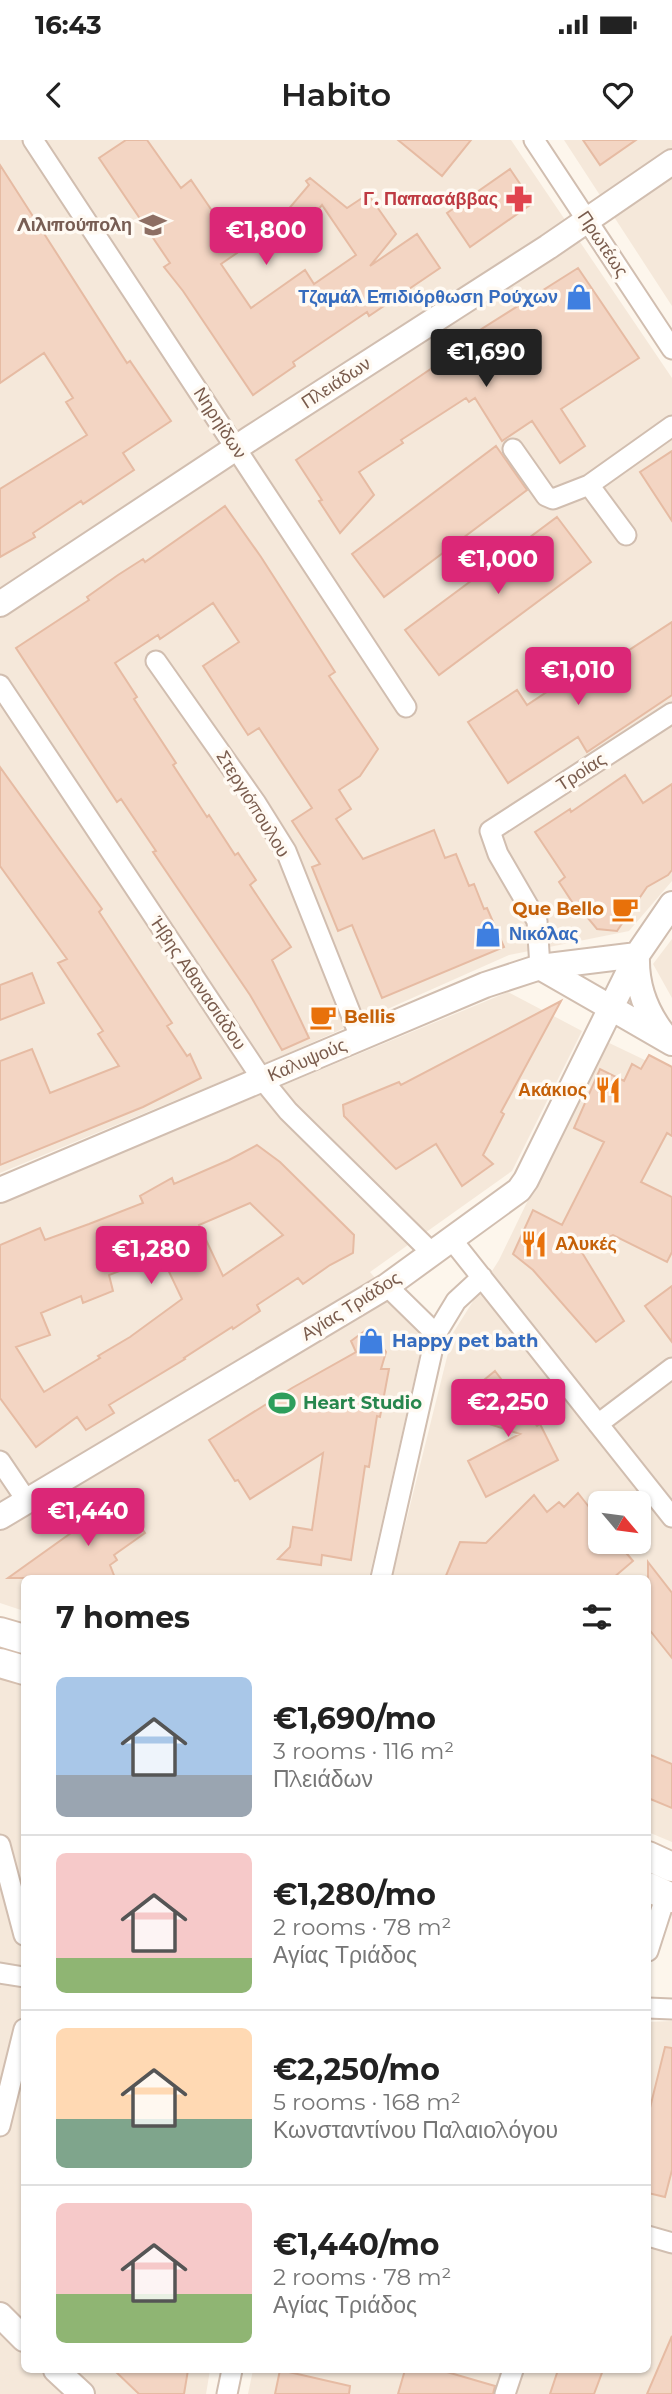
<!DOCTYPE html>
<html lang="en">
<head>
<meta charset="utf-8">
<style>
  :root { --surface:#fff; --page:#f6f6f6; --text:#222; --muted:#767676; --line:#e0e0e0; --accent:#db2777 }
  body { margin:0; font-family:Montserrat,sans-serif; background:var(--page); color:var(--text); height:100vh; display:flex; flex-direction:column; font-size:26px; white-space:nowrap }
  * { box-sizing:border-box; margin:0 }
  p { font-size:23px; color:var(--muted) }
  .icon { flex:none; width:38px; height:38px; fill:none; stroke:currentColor; stroke-width:2; stroke-linecap:round; stroke-linejoin:round }
  .map { position:relative; flex:1; overflow:hidden }
  .details { position:absolute; left:21px; top:1435px; width:630px; height:798px; display:flex; flex-direction:column; background:var(--surface); border-radius:10px; box-shadow:0 2px 5px #0004 }
  .details>* { flex:none }
  .needle { width:46px; rotate:119deg }
  .controls { position:absolute; left:588px; top:1351px; display:grid; gap:14px }
  .controls a { display:grid; place-items:center; width:63px; height:63px; border-radius:10px; background:var(--surface); box-shadow:0 2px 5px #0004; font-size:35px }
  .price { position:absolute; translate:-50% -60px; padding:0 16px; border-radius:7px; background:var(--accent); color:#fff; font-size:23px; line-height:46px; filter:drop-shadow(0 2px 4px #0008) }
  .price::after { content:''; position:absolute; left:50%; top:42px; width:21px; height:16px; margin-left:-10px; background:inherit; clip-path:polygon(0 0,100% 0,50% 100%) }
  .price.on { background:#222; color:#fff }
  ul { padding:0; list-style:none }
  li { display:flex; align-items:center; gap:21px; height:175px; padding:0 35px }
  li+li { border-top:2px solid var(--line) }
  li span { display:grid; place-items:center; flex:none; width:196px; height:140px; border-radius:10px; color:#555 }
  li>.icon { margin-inline-start:auto }
  span .icon { width:84px; height:84px; fill:#fffc; stroke-width:1 }
  li b { font-size:30px }
  h2 { display:flex; justify-content:space-between; align-items:center; height:84px; padding:0 35px; font-size:30px }
  .status { display:flex; justify-content:space-between; align-items:center; height:49px; padding:0 35px; background:var(--surface); direction:ltr }
  .status svg { height:19px; fill:currentColor }
  header { display:flex; justify-content:space-between; align-items:center; height:91px; padding:0 35px; background:var(--surface); font-size:32px; font-weight:600 }
  .map>svg:first-child { display:block }
  .residential { fill:#f5e8da; fill-rule:evenodd }
  .building { fill:#f3d5c3; stroke:#e6bba3; stroke-width:2; fill-rule:evenodd }
  .lines { fill:none; stroke-linecap:round; stroke-linejoin:round }
  .minor-casing { stroke:#d1beb0; stroke-width:23 }
  .tertiary-casing { stroke:#d1beb0; stroke-width:28 }
  .secondary-casing { stroke:#d6c0b0; stroke-width:32 }
  .minor { stroke:#fff; stroke-width:19 }
  .tertiary { stroke:#fff; stroke-width:24 }
  .secondary { stroke:#fff; stroke-width:28 }
  .labels { text-anchor:middle; stroke-width:7; stroke-linejoin:round; paint-order:stroke }
  .health-label { font-size:18px; font-weight:bold; fill:#be3a42; stroke:#fffaf3; text-anchor:end }
  .education-label { font-size:18px; font-weight:bold; fill:#785e54; stroke:#fffaf3; text-anchor:end }
  .street-label { font-size:18px; fill:#7a5c4d; stroke:#fffaf3 }
  .shop-label { font-size:18px; font-weight:bold; fill:#366cbe; stroke:#fffaf3; text-anchor:start }
  .food-label { font-size:18px; font-weight:bold; fill:#c56008; stroke:#fffaf3; text-anchor:end }
  .leisure-label { font-size:18px; font-weight:bold; fill:#27864d; stroke:#fffaf3; text-anchor:start }
</style>
</head>
<body>
<div class="status"><b>16:43</b><svg viewBox="0 0 49 12"><path d="M0 12V9h3v3zM5 12V6h3v6zM10 12V3h3v9zM15 12V0h3v12zM26 1h20v11H26zM47 4h2v5h-2z"/></svg></div>
<header><svg class="icon" aria-label="back" viewBox="0 0 24 24"><path d="M15 5l-7 7 7 7"/></svg>Habito<svg class="icon" aria-label="heart" viewBox="0 0 24 24"><path d="M12 20l-8-8c-3-5 5-10 8-4 3-6 11-1 8 4z"/></svg></header>
<div class="map">
<svg width="672" height="2254" viewBox="0 0 672 2254">
  <rect width="100%" height="100%" fill="#fdf6ec"/>
  <path class="residential" d="M0,0H511L672,238V741L629,791L509,815L275,919L0,1033Z
    M564,0H672V166Z
    M672,799V858L653,824Z
    M508,852L582,891L512,1031L370,1132L424,1196L369,1438H24V1471L0,1463V1063Z
    M605,901L672,933V1702L648,1692V1438H392L453,1193L499,1120ZM600,1363H639V1402H600Z
    M0,1535L24,1542V2230H210L206,2254H0Z
    M672,1881V2254H248L253,2230H648V1882Z"/>
  <path class="building" d="M126,0H147L181,48L191,40L219,81L216,83L237,113L221,124L251,168L305,130L314,144L356,115L322,65L293,99L275,85L309,45L306,41L310,38L347,68L368,54L396,94L370,126L417,94L440,128L369,176L367,172L293,222L295,226L253,255L183,151L164,127L170,123L99,18Z
    M398,0H471L442,36Z
    M583,0H636L600,25Z
    M0,25L127,223L130,221L171,281L123,313L134,330L83,364L81,361L33,393L35,397L0,417V349L87,295L66,262L73,258L44,213L0,243Z
    M510,29L533,63L470,107L447,73Z
    M578,128L639,218L561,269L585,306L560,323L532,281L502,301L475,258L469,262L466,258L401,300L403,303L359,332L374,355L340,393L319,361L322,360L296,320L475,199L472,195Z
    M496,306L527,350L384,457L352,414Z
    M672,311V381L640,332Z
    M225,366L261,417L335,532L329,536L378,609L360,636L339,650L351,669L336,679L363,719L434,690L445,718L456,714L469,746L474,744L484,769L487,768L504,807L382,858L352,785L338,791L312,727L320,724L292,681L312,668L259,588L248,595L203,526L239,502L213,463L160,499L158,495L115,523L137,557L134,559L176,623L173,625L207,677L209,675L235,715L238,713L256,740L250,745L291,807L272,820L309,898L282,910L250,855L153,712L156,711L121,659L117,662L16,508L89,460L87,457L118,435L143,419L145,422Z
    M557,377L591,422L439,535L405,490Z
    M672,482V555L587,612L578,597L508,643L468,582L517,550L527,565L598,518L603,527Z
    M0,627L102,769L99,772L172,883L167,886L187,916L190,914L201,938L143,967L0,1025V921L32,909L50,953L119,926L98,894L103,891L58,823L67,819L0,726Z
    M625,635L643,663L672,644V730L668,735L647,747L617,791L597,789L583,772L580,774L559,742L565,737L535,692L570,669L571,672Z
    M32,833L44,863L0,880V845Z
    M561,861L501,972L504,974L483,1015L493,1024L462,1046L436,1004L396,1029L344,976L343,965L399,942L401,945Z
    M649,915L672,927V996L667,993L641,1042L672,1057V1112L667,1122L613,1095L581,1111L624,1181L596,1202L533,1130L513,1114L533,1070L562,1085L604,1002L574,988L600,929L624,941L632,924L641,929Z
    M257,1005L280,1022L354,1095L353,1113L330,1125L303,1144L298,1138L257,1165L260,1171L233,1189L232,1187L184,1218L185,1219L109,1265L114,1273L86,1290L77,1277L36,1307L0,1258V1105L40,1088L45,1100L89,1084L143,1063L140,1056L172,1038L174,1044L229,1020ZM250,1063L283,1095L223,1136L199,1085ZM161,1115L182,1159L130,1197L98,1216L100,1218L44,1252L16,1207L50,1195L41,1173L81,1156L83,1163L113,1151L109,1135Z
    M672,1146V1202L645,1166Z
    M369,1188L386,1212L381,1229H389L380,1277L377,1276L369,1327L365,1326L351,1420L322,1415L321,1425L278,1419L290,1407L293,1387L312,1390L323,1313L250,1359L238,1340L235,1341L209,1300L292,1248L356,1212L351,1201Z
    M495,1231L537,1286L540,1284L558,1320L486,1357L468,1321L520,1294L471,1278L479,1244Z
    M578,1353L600,1381V1402H617L633,1421L613,1438H445L460,1402L486,1403L534,1355L547,1372L559,1362L564,1367Z
    M120,1358L145,1393L114,1415L117,1420L110,1425L115,1438H8Z
    M648,1422L672,1453V1518L648,1488Z
    M648,1614L672,1624V1668L648,1658Z
    M665,1907L672,1908V2030L665,2057L648,2053V1976Z
    M672,2196V2254H647Z
    M114,2230H188L184,2254H139Z
    M280,2230L350,2246L349,2254H275Z
    M405,2230H440L495,2246L493,2254H398Z
    M558,2230H603L594,2254H550Z"/>
  <g class="lines">
    <g class="minor-casing">
      <path id="minor" d="M33,0L406,567
        M534,0L672,209
        M513,309L546,356L553,359L589,345L672,286
        M589,345L626,395
        M156,521L256,663L286,711L360,897
        M0,545L262,939L288,971L432,1113
        M540,827L537,781L498,714L490,691L672,573
        M452,1100L672,1377
        M387,1146L436,1194
        M598,1284L672,1228
        M0,1321L27,1361
        M381,1438L436,1194L456,1161L482,1137
        M0,1705L24,1795
        M648,1811L666,1755
        M0,1833L24,1837
        M648,1868L672,1869
        M0,1986L24,1889
        M648,2096L672,2103
        M227,2254L232,2230
        M505,2254L513,2230"/>
    </g>
    <g class="tertiary-casing">
      <path id="tertiary" d="M0,464L251,298L548,107L672,22
        M637,816C636,845 646,872 664,895
        M540,827L672,903
        M0,1050L485,845L540,827L637,815
        M0,1377L387,1146L519,1050L526,1040L637,815L672,764
        M0,2175L24,2199
        M56,2230L82,2254"/>
    </g>
    <g class="secondary-casing">
      <path id="secondary" d="M0,1492L24,1499
        M0,1523L24,1530
        M648,1716L672,1727
        M648,1747L672,1758"/>
    </g>
    <use href="#minor" class="minor"/>
    <use href="#tertiary" class="tertiary"/>
    <use href="#secondary" class="secondary"/>
  </g>
  <defs>
    <g id="pharmacy-bare" transform="scale(2.1)"><path d="M-2-6h4v4h4v4h-4v4h-4v-4h-4v-4h4Z" fill="#e0444e" stroke="#fffaf3" stroke-width="2.5" paint-order="stroke"/></g>
    <g id="school-bare" transform="scale(2.1)"><path d="M0-5L7-2L0 1L-7-2ZM-4 1L0 2.5L4 1V4Q0 6-4 4Z" fill="#8d6e63" stroke="#fffaf3" stroke-width="2.5" paint-order="stroke"/></g>
    <g id="shop-bare" transform="scale(2.1)"><path d="M-5-2.5h2.3a2.7 3.5 0 0 1 5.4 0H5L5.5 6h-11ZM-1.5-2.5h3a1.5 2.3 0 0 0-3 0Z" fill="#3f7fe0" stroke="#fffaf3" stroke-width="2.5" paint-order="stroke"/></g>
    <g id="cafe-bare" transform="scale(2.1)"><path d="M-5.5-4.5H6V0H3Q3 3.5 0 3.5H-2.5Q-5.5 3.5-5.5 0ZM3-3.2v2h1.7v-2ZM-6 4.5H4V6H-6Z" fill="#e8710a" stroke="#fffaf3" stroke-width="2.5" paint-order="stroke"/></g>
    <g id="restaurant-bare" transform="scale(2.1)"><path d="M-5-6h1v4h1v-4h1v4h1v-4h1v5L-1.5 .5V6h-2V.5L-5-1ZM5-6V6H3V1.5H1.5Q1.5-4 5-6Z" fill="#e8710a" stroke="#fffaf3" stroke-width="2.5" paint-order="stroke"/></g>
    <g id="stadium-bare" transform="scale(2.1)"><path d="M0-5a6.5 5 0 1 0 0 10a6.5 5 0 1 0 0-10ZM-3.5-1.8h7v3.6h-7Z" fill="#2e9e5b" stroke="#fffaf3" stroke-width="2.5" paint-order="stroke"/></g>
  </defs>
  <g fill-rule="evenodd">
    <use href="#pharmacy-bare" x="519" y="59"/>
    <use href="#school-bare" x="153" y="85"/>
    <use href="#shop-bare" x="579" y="157"/>
    <use href="#cafe-bare" x="625" y="769"/>
    <use href="#shop-bare" x="488" y="794"/>
    <use href="#cafe-bare" x="323" y="877"/>
    <use href="#restaurant-bare" x="608" y="950"/>
    <use href="#restaurant-bare" x="534" y="1104"/>
    <use href="#shop-bare" x="371" y="1201"/>
    <use href="#stadium-bare" x="282" y="1263"/>
  </g>
  <g class="labels">
    <g class="health-label">
      <text x="498" y="65">Γ. Παπασάββας</text>
    </g>
    <g class="education-label">
      <text x="132" y="91">Λιλιπούπολη</text>
    </g>
    <g class="street-label">
      <text transform="translate(603 104) rotate(56)" y="6">Πρωτέως</text>
      <text transform="translate(336 243) rotate(-33)" y="6">Πλειάδων</text>
      <text transform="translate(220 283) rotate(57)" y="6">Νηρηίδων</text>
      <text transform="translate(581 632) rotate(-33)" y="6">Τροίας</text>
      <text transform="translate(253 664) rotate(58)" y="6">Στεργιόπουλου</text>
      <text transform="translate(198 843) rotate(56)" y="6">Ήβης Αθανασιάδου</text>
      <text transform="translate(307 920) rotate(-23)" y="6">Καλυψούς</text>
      <text transform="translate(351 1166) rotate(-32)" y="6">Αγίας Τριάδος</text>
    </g>
    <g class="shop-label">
      <text x="558" y="163" text-anchor="end">Τζαμάλ Επιδιόρθωση Ρούχων</text>
      <text x="509" y="800">Νικόλας</text>
      <text x="392" y="1207">Happy pet bath</text>
    </g>
    <g class="food-label">
      <text x="604" y="775">Que Bello</text>
      <text x="344" y="883" text-anchor="start">Bellis</text>
      <text x="587" y="956">Ακάκιος</text>
      <text x="555" y="1110" text-anchor="start">Αλυκές</text>
    </g>
    <g class="leisure-label">
      <text x="303" y="1269">Heart Studio</text>
    </g>
  </g>
</svg>
<div class="controls">
<a><svg class="needle" viewBox="-14 -14 28 28"><path d="M0-13l5 13h-10z" fill="#e53935"/><path d="M0 13l5-13h-10z" fill="#767676"/></svg></a>
</div>
<b class="price" style="left:266px;top:127px">€1,800</b>
<b class="price on" style="left:486px;top:249px">€1,690</b>
<b class="price" style="left:498px;top:456px">€1,000</b>
<b class="price" style="left:578px;top:567px">€1,010</b>
<b class="price" style="left:151px;top:1146px">€1,280</b>
<b class="price" style="left:508px;top:1299px">€2,250</b>
<b class="price" style="left:88px;top:1408px">€1,440</b>
<section class="details">
<h2>7 homes<svg class="icon" aria-label="filters" viewBox="0 0 24 24"><path d="M4 7h16M4 17h16"/><circle cx="9" cy="7" r="2"/><circle cx="15" cy="17" r="2"/></svg></h2>
<ul>
<li><span style="background:linear-gradient(#a9c7e8 70%,#9aa5b1 0)"><svg class="icon" aria-label="home" viewBox="0 0 24 24"><path d="M3 11l9-7 9 7M6 9v11h12V9"/></svg></span><div><b>€1,690/mo</b><p>3 rooms · 116 m²</p><p>Πλειάδων</p></div></li>
<li><span style="background:linear-gradient(#f6c9c9 75%,#8fb573 0)"><svg class="icon" aria-label="home" viewBox="0 0 24 24"><path d="M3 11l9-7 9 7M6 9v11h12V9"/></svg></span><div><b>€1,280/mo</b><p>2 rooms · 78 m²</p><p>Αγίας Τριάδος</p></div></li>
<li><span style="background:linear-gradient(#ffd9b3 65%,#7fa58c 0)"><svg class="icon" aria-label="home" viewBox="0 0 24 24"><path d="M3 11l9-7 9 7M6 9v11h12V9"/></svg></span><div><b>€2,250/mo</b><p>5 rooms · 168 m²</p><p>Κωνσταντίνου Παλαιολόγου</p></div></li>
<li><span style="background:linear-gradient(#f6c9c9 65%,#8fb573 0)"><svg class="icon" aria-label="home" viewBox="0 0 24 24"><path d="M3 11l9-7 9 7M6 9v11h12V9"/></svg></span><div><b>€1,440/mo</b><p>2 rooms · 78 m²</p><p>Αγίας Τριάδος</p></div></li>
</ul>
</section>
</div>
</body>
</html>
